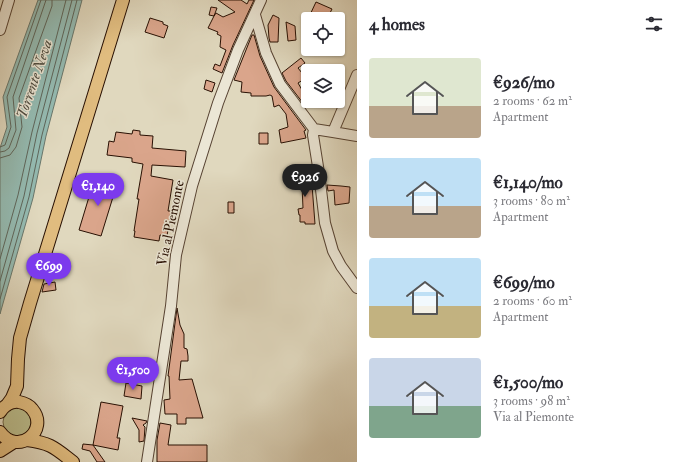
<!DOCTYPE html>
<html lang="en">
<head>
<meta charset="utf-8">
<style>
  :root { --surface:#fff; --page:#f2f2f3; --text:#2b2b33; --muted:#7c7c81; --accent:#7c3aed }
  body { margin:0; font-family:"IM FELL Double Pica",serif; background:var(--page); color:var(--text); height:100vh; display:flex; flex-direction:column; font-size:15px; white-space:nowrap }
  * { box-sizing:border-box; margin:0 }
  p { font-size:13px; color:var(--muted) }
  .icon { flex:none; width:22px; height:22px; fill:none; stroke:currentColor; stroke-width:2; stroke-linecap:round; stroke-linejoin:round }
  .map { position:relative; flex:1; overflow:hidden }
  .sheet { display:flex; flex-direction:column; background:var(--surface); width:320px }
  .sheet>* { flex:none }
  .buttons { position:absolute; left:301px; top:12px; display:grid; gap:8px }
  .buttons a { display:grid; place-items:center; width:44px; height:44px; border-radius:4px; background:var(--surface); box-shadow:0 1px 3px #0004; font-size:20px }
  .price { position:absolute; translate:-50% -34px; padding:0 9px; border-radius:14px; background:var(--accent); color:#fff; font-size:13px; line-height:26px; filter:drop-shadow(0 1px 2px #0008) }
  .price::after { content:''; position:absolute; left:50%; top:24px; width:12px; height:9px; margin-left:-6px; background:inherit; clip-path:polygon(0 0,100% 0,50% 100%) }
  .price.current { background:#222; color:#fff }
  ul { padding:0; list-style:none }
  li { display:flex; align-items:center; gap:12px; height:100px; padding:0 12px }
  li span { display:grid; place-items:center; flex:none; width:112px; height:80px; border-radius:4px; color:#555 }
  li>.icon { margin-inline-start:auto }
  span .icon { width:48px; height:48px; fill:#fffc; stroke-width:1 }
  li b { font-size:17px }
  h2 { display:flex; justify-content:space-between; align-items:center; height:48px; padding:0 12px; font-size:17px }
  main { display:flex; flex:1; min-height:0 }
  .map>svg:first-child { display:block }
  .green { fill:#babc8c; stroke:#716648 }
  .water { fill:#94bab1; stroke:#69766b }
  .lines { fill:none; stroke-linecap:round; stroke-linejoin:round }
  .shore { stroke:#5e655a; stroke-width:1 }
  .building { fill:#daa58b; stroke:#281003 }
  .minor-casing { stroke:#564232; stroke-width:12 }
  .major-casing { stroke:#281003; stroke-width:14 }
  .minor { stroke:#ebe6d5; stroke-width:10 }
  .major { stroke:#e0bc7f; stroke-width:12 }
  .labels { text-anchor:middle; stroke-width:3; stroke-linejoin:round; paint-order:stroke }
  .street-label { font-size:14px; fill:#281003; stroke:#ebe6d5 }
  .water-label { font-size:15px; font-style:italic; fill:#4e4c40; stroke:#ebe6d5 }
</style>
</head>
<body>
<main>
<div class="map">
<svg width="357" height="462" viewBox="0 0 357 462">
  <rect width="100%" height="100%" fill="#e0d8be"/>
  <filter id="stains"><feTurbulence type="fractalNoise" baseFrequency=".005" numOctaves="4"/><feColorMatrix values="0 0 0 0 .2 0 0 0 0 .09 0 0 0 0 .02 0 0 0 .5 -.17"/></filter>
  <radialGradient id="worn" r=".72"><stop offset=".6" stop-color="#630" stop-opacity="0"/><stop offset="1" stop-color="#630" stop-opacity=".3"/></radialGradient>
  <path class="green" d="M3 422a14 14 0 1 1 28 0a14 14 0 1 1-28 0Z"/>
  <path class="water" d="M38,0H82L46,136L33,198L0,314V148L7,127L3,97Z"/>
  <g class="lines">
    <path class="shore" d="M0,147L5,145L11,127L7,97L41,0
      M0,152L5,151L9,148L16,130L13,97L46,0
      M0,158L10,155L16,147L22,127L19,98L52,6V0
      M0,259L18,195L32,132L66,0
      M0,281L24,196L37,133L72,0
      M0,299L29,197L42,135L77,0"/>
  </g>
  <path class="building" d="M218,0H241L247,4L249,0H254L233,45L222,73L213,69L215,64L220,66L226,50L220,47L221,36L217,34L218,32L208,28L214,16L209,15L211,7L217,8L214,16L216,13L223,17L235,12Z
    M316,2L332,9L327,19H308Z
    M273,15L279,18L278,42H270L269,38L268,25Z
    M150,18L163,22V24L168,26L164,38L145,32Z
    M286,22L295,26L296,40L288,41Z
    M252,35H254L260,56L274,87L306,130L304,131L306,138L281,143L279,130L288,127L286,114L279,105L274,107L272,96L270,95L266,96H251V93L241,92L242,82L234,80Z
    M301,58L305,63L298,68L306,78L298,83L305,95L308,92V101H312L306,107L286,81L282,73Z
    M206,80L215,83L212,92L204,89Z
    M133,130L140,131V135L153,136L152,148L186,151L185,167L152,165L151,176L173,180L168,211H171L167,236L160,235L159,241L134,237L135,231H134L139,199H137L143,164L132,162V158L107,155L109,141L114,142L116,132L132,134Z
    M259,133H268V144H259Z
    M309,173L310,185H312L315,224H305V222H300V215H299L298,209L303,208L302,186L298,187V183H288V176Z
    M95,177L117,184L101,236L79,230Z
    M327,185L341,186L350,187L349,203L335,205L334,190L328,191Z
    M228,202H234V213H228Z
    M55,282L56,290L42,292L44,284Z
    M177,308L180,325L184,334V348L187,349L188,356V361H181L179,380L192,379L203,418H186V424H177V414H165L164,400L170,399L169,376H168Z
    M126,383L142,386L141,399L124,396Z
    M101,402L123,406L117,438H120L118,450L93,445Z
    M132,418L147,421L146,423L143,425L145,427L144,441L139,442V430Z
    M160,423L171,425L168,445H207V462H157V440Z
    M83,444L93,445L105,462H97L90,451L82,449Z"/>
  <g class="lines">
    <g class="minor-casing">
      <path id="minor" d="M255,15L266,53L280,84L314,129L313,135L319,173L325,223L333,251L341,266L357,288
        M0,30L9,0
        M314,129L333,132L357,75
        M333,132L357,136
        M147,462L171,306L176,255L192,186L218,103L238,50L261,0"/>
    </g>
    <g class="major-casing">
      <path id="major" d="M7,405L12,398L17,386L18,359L20,338L30,303L123,0
        M0,412C4,406 11,401 19,402C24,403 29,405 32,409C50,430 18,457 0,432
        M27,440C51,443 55,448 73,462
        M0,451L14,442"/>
    </g>
    <use href="#minor" class="minor"/>
    <use href="#major" class="major"/>
  </g>
  <g class="labels">
    <g class="street-label">
      <text transform="translate(170 223) rotate(-78)" y="5">Via al Piemonte</text>
    </g>
    <g class="water-label">
      <text transform="translate(34 79) rotate(-71)" y="5">Torrente Neva</text>
    </g>
  </g>
  <rect width="100%" height="100%" filter="url(#stains)"/>
  <rect width="100%" height="100%" fill="url(#worn)"/>
</svg>
<div class="buttons">
<a><svg class="icon" aria-label="locate" viewBox="0 0 24 24"><circle cx="12" cy="12" r="6"/><path d="M12 2v4M12 18v4M2 12h4M18 12h4"/></svg></a>
<a><svg class="icon" aria-label="layers" viewBox="0 0 24 24"><path d="M12 4l9 5-9 5-9-5zM3 14l9 5 9-5"/></svg></a>
</div>
<b class="price current" style="left:305px;top:198px">€926</b>
<b class="price" style="left:98px;top:207px">€1,140</b>
<b class="price" style="left:49px;top:287px">€699</b>
<b class="price" style="left:133px;top:391px">€1,500</b>
</div>
<section class="sheet">
<h2>4 homes<svg class="icon" aria-label="filters" viewBox="0 0 24 24"><path d="M4 7h16M4 17h16"/><circle cx="9" cy="7" r="2"/><circle cx="15" cy="17" r="2"/></svg></h2>
<ul>
<li><span style="background:linear-gradient(#dfe7d0 60%,#b9a48a 0)"><svg class="icon" aria-label="home" viewBox="0 0 24 24"><path d="M3 11l9-7 9 7M6 9v11h12V9"/></svg></span><div><b>€926/mo</b><p>2 rooms · 62 m²</p><p>Apartment</p></div></li>
<li><span style="background:linear-gradient(#bfe0f5 60%,#b9a48a 0)"><svg class="icon" aria-label="home" viewBox="0 0 24 24"><path d="M3 11l9-7 9 7M6 9v11h12V9"/></svg></span><div><b>€1,140/mo</b><p>3 rooms · 80 m²</p><p>Apartment</p></div></li>
<li><span style="background:linear-gradient(#bfe0f5 60%,#c2b280 0)"><svg class="icon" aria-label="home" viewBox="0 0 24 24"><path d="M3 11l9-7 9 7M6 9v11h12V9"/></svg></span><div><b>€699/mo</b><p>2 rooms · 60 m²</p><p>Apartment</p></div></li>
<li><span style="background:linear-gradient(#c9d6e8 60%,#7fa58c 0)"><svg class="icon" aria-label="home" viewBox="0 0 24 24"><path d="M3 11l9-7 9 7M6 9v11h12V9"/></svg></span><div><b>€1,500/mo</b><p>3 rooms · 98 m²</p><p>Via al Piemonte</p></div></li>
</ul>
</section>
</main>
</body>
</html>
